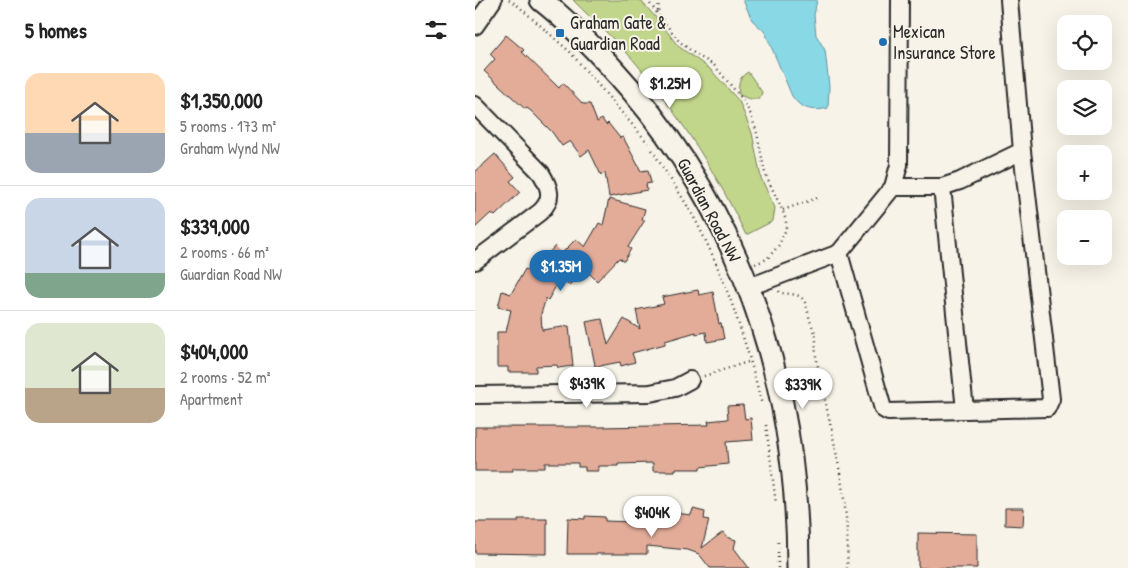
<!DOCTYPE html>
<html lang="en">
<head>
<meta charset="utf-8">
<style>
  :root { --surface:#fff; --page:#f2f2f2; --text:#222; --muted:#767676; --line:#e0e0e0; --accent:#1f6fb2 }
  body { margin:0; font-family:"Patrick Hand",sans-serif; background:var(--page); color:var(--text); height:100vh; display:flex; flex-direction:column; font-size:19px; white-space:nowrap }
  * { box-sizing:border-box; margin:0 }
  p { font-size:16px; color:var(--muted) }
  .icon { flex:none; width:28px; height:28px; fill:none; stroke:currentColor; stroke-width:2; stroke-linecap:round; stroke-linejoin:round }
  .map { position:relative; flex:1; overflow:hidden }
  .drawer { display:flex; flex-direction:column; background:var(--surface); width:475px }
  .drawer>* { flex:none }
  .fabs { position:absolute; left:582px; top:15px; display:grid; gap:10px }
  .fabs a { display:grid; place-items:center; width:55px; height:55px; border-radius:10px; background:var(--surface); box-shadow:0 5px 20px #0002; font-size:25px }
  .price { position:absolute; translate:-50% -42px; padding:0 11px; border-radius:18px; background:#fff; color:#222; font-size:16px; line-height:32px; filter:drop-shadow(0 1px 2px #0008) }
  .price::after { content:''; position:absolute; left:50%; top:30px; width:15px; height:11px; margin-left:-8px; background:inherit; clip-path:polygon(0 0,100% 0,50% 100%) }
  .price.selected { background:var(--accent); color:#fff }
  ul { padding:0; list-style:none }
  li { display:flex; align-items:center; gap:15px; height:125px; padding:0 25px }
  li+li { border-top:1px solid var(--line) }
  li span { display:grid; place-items:center; flex:none; width:140px; height:100px; border-radius:15px; color:#555 }
  li>.icon { margin-inline-start:auto }
  span .icon { width:60px; height:60px; fill:#fffc; stroke-width:1 }
  li b { font-size:21px }
  h2 { display:flex; justify-content:space-between; align-items:center; height:60px; padding:0 25px; font-size:21px }
  main { display:flex; flex:1; min-height:0 }
  .map>svg:first-child { display:block }
  .green { fill:#c2d68b; stroke:#76805b }
  .water { fill:#89d8e6; stroke:#63939b }
  .building { fill:#e3ac99; stroke:#2b2b2b }
  .lines { fill:none; stroke-linecap:round; stroke-linejoin:round }
  .minor-casing { stroke:#2b2b2b; stroke-width:20 }
  .major-casing { stroke:#2b2b2b; stroke-width:25 }
  .path { stroke:#2b2b2b; stroke-width:2.5; stroke-dasharray:1 4; stroke-linecap:butt }
  .minor { stroke:#f7f3e8; stroke-width:16 }
  .major { stroke:#f7f3e8; stroke-width:21 }
  .poi-dot { fill:#1f6fb2; stroke:#f7f3e8; stroke-width:2 }
  .labels { text-anchor:middle; stroke-width:4; stroke-linejoin:round; paint-order:stroke }
  .poi-label { font-size:18px; fill:#2b2b2b; stroke:#f7f3e8; text-anchor:start }
  .street-label { font-size:18px; fill:#2b2b2b; stroke:#f7f3e8 }
</style>
</head>
<body>
<main>
<section class="drawer">
<h2>5 homes<svg class="icon" aria-label="filters" viewBox="0 0 24 24"><path d="M4 7h16M4 17h16"/><circle cx="9" cy="7" r="2"/><circle cx="15" cy="17" r="2"/></svg></h2>
<ul>
<li><span style="background:linear-gradient(#ffd9b3 60%,#9aa5b1 0)"><svg class="icon" aria-label="home" viewBox="0 0 24 24"><path d="M3 11l9-7 9 7M6 9v11h12V9"/></svg></span><div><b>$1,350,000</b><p>5 rooms · 173 m²</p><p>Graham Wynd NW</p></div></li>
<li><span style="background:linear-gradient(#c9d6e8 75%,#7fa58c 0)"><svg class="icon" aria-label="home" viewBox="0 0 24 24"><path d="M3 11l9-7 9 7M6 9v11h12V9"/></svg></span><div><b>$339,000</b><p>2 rooms · 66 m²</p><p>Guardian Road NW</p></div></li>
<li><span style="background:linear-gradient(#dfe7d0 65%,#b9a48a 0)"><svg class="icon" aria-label="home" viewBox="0 0 24 24"><path d="M3 11l9-7 9 7M6 9v11h12V9"/></svg></span><div><b>$404,000</b><p>2 rooms · 52 m²</p><p>Apartment</p></div></li>
</ul>
</section>
<div class="map">
<svg width="653" height="568" viewBox="0 0 653 568">
  <rect width="100%" height="100%" fill="#f7f3e8"/>
  <filter id="ink" filterUnits="userSpaceOnUse"><feTurbulence type="fractalNoise" baseFrequency=".02" numOctaves="2"/><feDisplacementMap in="SourceGraphic" scale="10" xChannelSelector="R" yChannelSelector="G"/><feConvolveMatrix kernelMatrix="1 2 1 2 8 2 1 2 1" color-interpolation-filters="sRGB"/></filter>
  <g filter="url(#ink)">
    <path class="green" d="M98,0H165L184,21L203,46L235,69L264,101L277,133L286,178L300,208L298,221L271,235C243,176 207,119 165,68C146,44 119,22 98,0Z
      M273,72L287,92L285,99H275L264,95C263,84 263,78 273,72Z"/>
    <path class="water" d="M268,0H342L339,15L341,35L350,50L354,86L353,108C338,112 325,109 317,96L290,32L277,20Z"/>
    <path class="building" d="M31,35L49,50L47,52L84,88L88,83L108,104H115L122,122L127,119L131,125L133,123L145,138L148,137L166,171L173,170L176,183L171,184L172,190L134,197L130,173L126,175L114,150L106,156L95,141L87,146L77,132L56,111L52,108L50,109L9,71L20,59L15,54Z
      M20,154L40,177L35,181L45,192L20,216L16,213L0,228V172Z
      M134,199L170,209L167,220H170L153,247L156,249L149,261L144,258L122,281L111,270L94,285L86,277L73,300L71,298L66,314L67,330L94,326L98,366L83,368L82,365L61,366V372H33V367H22V332H31L36,310L23,307L27,291L36,294L50,269L61,276L72,258L70,257L80,246L87,253L101,239L110,247L124,223L128,225Z
      M223,290L224,295L238,292L244,324L246,323L249,339L232,342L231,332L221,334V332L190,341V344L157,353L160,362L146,366L145,362L119,367L120,365L111,322L127,319L133,345L149,319L165,329L161,310L189,304L187,297Z
      M268,405L270,419L276,418L278,440L251,442L253,464L225,467V469H200V471H178V463L143,464V466H123V471H110V467H103V463H70V468H38V471H0V427H124L234,425L233,421L253,419L252,406Z
      M530,508H549L548,526L530,525Z
      M218,509L230,512L229,519L234,520L227,548L248,532L252,537L261,540L259,548L274,568H235L224,554L213,550L172,546V554H92L93,518L110,519V516L130,517V521L184,523L185,511L216,515Z
      M43,519H72V554L0,553V522H43Z
      M443,533L502,534V568H444V566H443Z"/>
    <g class="lines">
      <g class="minor-casing">
        <path id="minor" d="M0,26L18,0
          M0,105L66,173C75,188 79,199 65,212L0,261
          M418,187H467L485,181L547,151L534,0
          M467,187L490,410
          M364,253L408,409L413,412L572,408L576,399L547,151
          M274,287L364,253L418,187L424,165L425,0
          M0,395L175,393L200,388L215,380"/>
      </g>
      <g class="major-casing">
        <path id="major" d="M66,0C92,20 115,44 137,68C265,207 323,381 323,568"/>
      </g>
      <path class="path" d="M34,0L41,4L95,52L173,143
        M172,0L204,41L220,54L239,65L268,100L276,115L282,133L290,173L309,214L311,221V229L304,245L292,259L280,264
        M183,11L184,0
        M177,150C193,176 211,201 225,229C253,285 272,344 287,405
        M308,210L345,197
        M304,291L305,293C313,294 325,293 329,301C333,307 333,316 336,323C337,326 339,330 340,333C342,340 340,349 341,356C354,427 376,495 372,568
        M229,376L276,361
        M291,425L301,504
        M303,542V568"/>
      <use href="#minor" class="minor"/>
      <use href="#major" class="major"/>
    </g>
  </g>
  <g class="poi-dot">
    <rect x="80" y="28" width="10" height="10" rx="2.5"/>
    <circle cx="408" cy="42" r="5"/>
  </g>
  <g class="labels">
    <g class="poi-label">
      <text x="95" y="29">Graham Gate &amp;<tspan x="95" dy="21">Guardian Road</tspan></text>
      <text x="418" y="38">Mexican<tspan x="418" dy="21">Insurance Store</tspan></text>
    </g>
    <g class="street-label">
      <text transform="translate(234 210) rotate(62)" y="6">Guardian Road NW</text>
    </g>
  </g>
</svg>
<div class="fabs">
<a><svg class="icon" aria-label="locate" viewBox="0 0 24 24"><circle cx="12" cy="12" r="6"/><path d="M12 2v4M12 18v4M2 12h4M18 12h4"/></svg></a>
<a><svg class="icon" aria-label="layers" viewBox="0 0 24 24"><path d="M12 4l9 5-9 5-9-5zM3 14l9 5 9-5"/></svg></a>
<a>+</a>
<a>−</a>
</div>
<b class="price" style="left:195px;top:109px">$1.25M</b>
<b class="price selected" style="left:86px;top:292px">$1.35M</b>
<b class="price" style="left:112px;top:409px">$439K</b>
<b class="price" style="left:328px;top:410px">$339K</b>
<b class="price" style="left:177px;top:538px">$404K</b>
</div>
</main>
</body>
</html>
